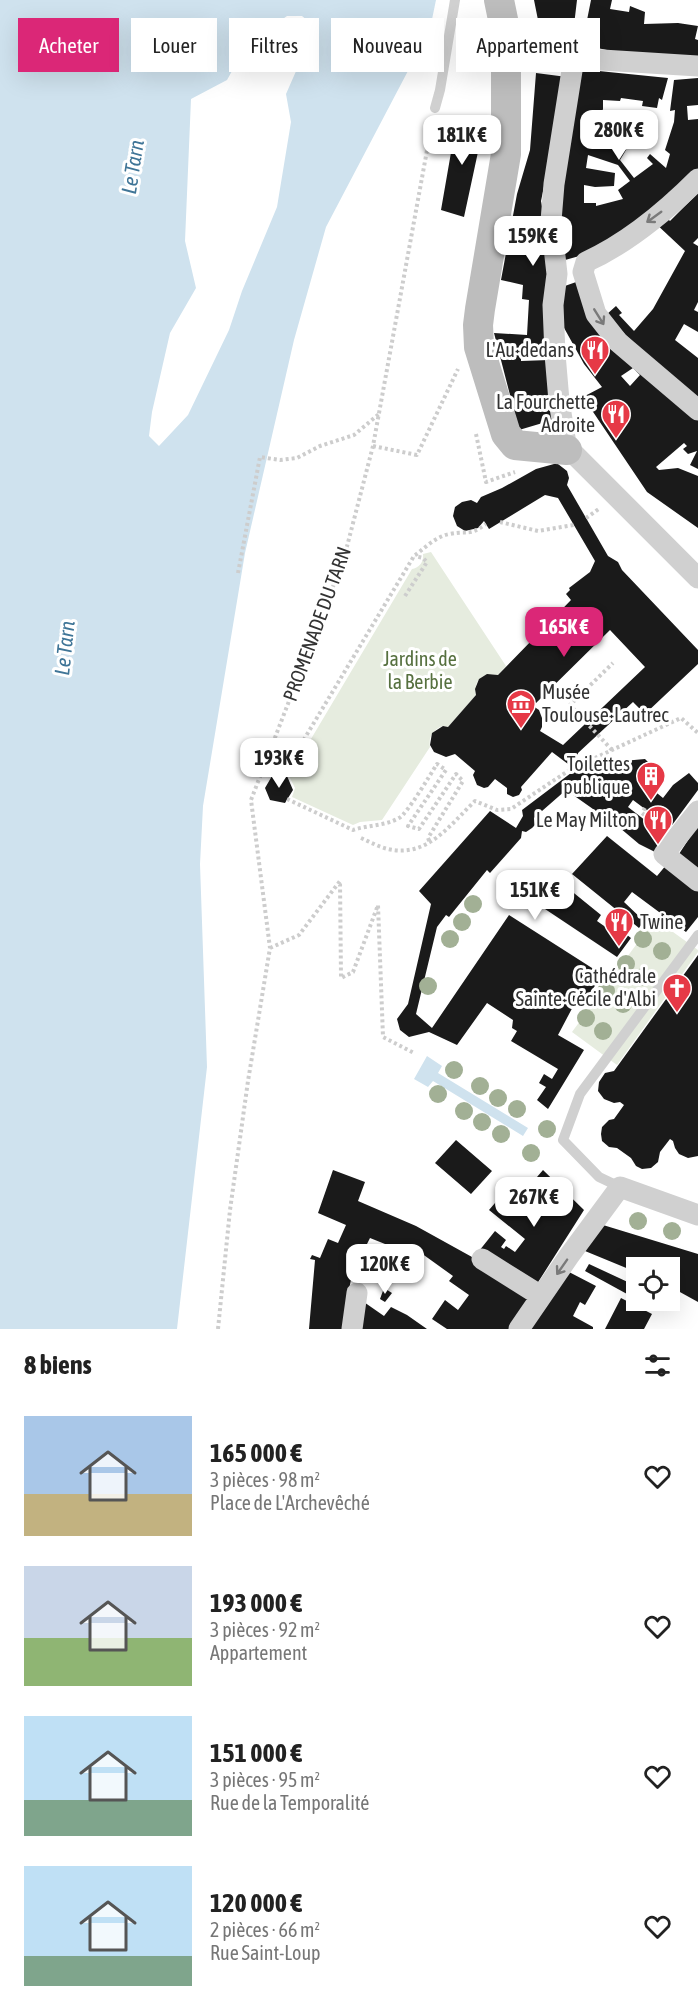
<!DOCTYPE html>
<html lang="fr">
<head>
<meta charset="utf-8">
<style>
  :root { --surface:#fff; --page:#f6f6f6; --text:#222; --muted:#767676; --accent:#db2777 }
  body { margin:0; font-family:"Asap Condensed",sans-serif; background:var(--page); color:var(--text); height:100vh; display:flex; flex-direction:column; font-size:22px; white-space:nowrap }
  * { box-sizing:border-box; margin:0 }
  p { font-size:20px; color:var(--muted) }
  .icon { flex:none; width:33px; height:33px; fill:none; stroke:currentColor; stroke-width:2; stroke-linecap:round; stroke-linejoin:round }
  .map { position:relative; height:1329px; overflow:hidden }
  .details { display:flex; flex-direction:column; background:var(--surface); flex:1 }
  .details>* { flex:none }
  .banner { position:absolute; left:18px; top:18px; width:663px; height:54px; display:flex; gap:12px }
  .buttons { position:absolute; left:626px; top:1257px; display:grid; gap:12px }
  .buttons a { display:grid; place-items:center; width:54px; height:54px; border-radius:0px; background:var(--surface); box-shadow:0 6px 24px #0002; font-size:30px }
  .price { position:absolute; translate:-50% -51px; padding:0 14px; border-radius:12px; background:#fff; color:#222; font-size:20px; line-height:39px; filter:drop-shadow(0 2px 3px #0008) }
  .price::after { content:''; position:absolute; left:50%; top:36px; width:18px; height:14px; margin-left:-9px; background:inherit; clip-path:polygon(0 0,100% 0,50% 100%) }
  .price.active { background:var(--accent); color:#fff }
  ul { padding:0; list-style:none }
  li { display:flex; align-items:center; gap:18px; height:150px; padding:0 24px }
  li span { display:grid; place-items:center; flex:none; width:168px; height:120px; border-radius:0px; color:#555 }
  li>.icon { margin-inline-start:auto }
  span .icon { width:72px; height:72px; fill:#fffc; stroke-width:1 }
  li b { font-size:26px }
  h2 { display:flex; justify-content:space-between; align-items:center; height:72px; padding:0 24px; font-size:26px }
  .pill { padding:0 21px; border-radius:0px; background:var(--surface); box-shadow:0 6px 24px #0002; font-size:21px; line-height:54px }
  .pill.active { background:var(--accent); color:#fff }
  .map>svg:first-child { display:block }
  .green { fill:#e6ecdf }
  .water { fill:#cfe2ee; fill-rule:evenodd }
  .building { fill:#1a1a1a; fill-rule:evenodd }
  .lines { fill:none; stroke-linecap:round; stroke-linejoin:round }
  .path { stroke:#cdcdcd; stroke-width:4; stroke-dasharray:3 3; stroke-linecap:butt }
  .lane { stroke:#d0d0d0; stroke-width:10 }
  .street { stroke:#d0d0d0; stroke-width:21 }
  .secondary { stroke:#bdbdbd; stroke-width:30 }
  .tree { fill:#a2b095 }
  .oneway { stroke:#7a7a7a }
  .labels { text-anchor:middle; stroke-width:6; stroke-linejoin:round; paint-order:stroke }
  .poi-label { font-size:20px; fill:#333; stroke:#fff; text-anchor:end }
  .street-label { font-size:20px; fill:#333; stroke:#fff }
  .park-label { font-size:20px; fill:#56703f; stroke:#fff }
  .water-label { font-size:21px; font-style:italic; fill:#3f7597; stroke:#fff }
</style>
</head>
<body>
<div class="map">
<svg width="698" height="1329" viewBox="0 0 698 1329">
  <rect width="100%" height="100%" fill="#fff"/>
  <path class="green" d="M431,552L506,666L498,675C483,672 473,680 476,695L448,727L443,726C434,729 428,736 430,747L382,820L360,822L353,825L292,797L295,788L289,776L412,569C419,568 424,562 423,554Z
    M655,919L698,950V952L617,1065L572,1032Z"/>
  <path class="water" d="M0,0H436L430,29L326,227L294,340L245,553L203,806L200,864L207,1067L177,1329H0ZM287,16H302L318,29L304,53L286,94L291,122L277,207L242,291L229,330L188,415L159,446L149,436L152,412L170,333L196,288L185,241L191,99L227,80L247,44Z
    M427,1056L442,1066L438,1073L528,1128L523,1136L433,1081L428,1087L414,1079Z"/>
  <path class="building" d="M534,0H577L572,42L541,35Z
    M591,0H612L610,9L629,12L630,6L645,12L644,24L678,23L698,26L695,39L698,40V61L622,53L582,45Z
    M579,69L668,78L662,100L659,98L657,108L642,106L643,101L621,98L620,101L603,100V109L593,137L626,150L620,160L634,178L653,164L647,158L650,154L666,168L670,154L665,150L674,122L675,110L670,111L674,80L698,78V105L687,106L688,120L698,119V170L601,250L565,260L558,202ZM588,155L618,165L630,181L618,190L623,199L596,206V203H584V185L595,187L614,186L615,173L586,168Z
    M536,73L567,77L541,201L549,246V353L521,354V361L549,360L556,419L519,430L494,333L527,335L529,300L522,299L523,285L501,280L517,194L530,150Z
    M457,118L484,124L464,217L441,210Z
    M698,193V238L693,243L698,246V302L694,310L698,312V332L684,324L675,340L698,358V399L676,386L606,315L616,306L622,313L619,315L634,331L653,309L685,251L654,222L663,214L670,221Z
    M579,281L598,321L698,420V469L690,465L697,451L688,454L683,449L687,446L684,443L656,467L659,470L678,468L698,476V528L647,492L583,397L602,387L584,364L563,326L562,287ZM633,368L640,375L630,386L621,376Z
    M554,464H558L567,471L569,478L567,485L608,556L618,562L622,570L698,650V664L645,714L633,702L578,753V759L576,762L568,764L552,752L521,787L522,790L519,795L513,797L507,794V788L495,779L488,787L484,788L477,785L473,775L475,771L455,754L446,757L434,752L430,745L432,733L443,726L448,727L476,695L475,689L479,679L487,674L498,675L571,600L566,594L570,590L569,588L590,572L595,561L558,498L545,495L489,529L484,521L478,528L465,531L457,526L453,516L455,507L462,502L471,500L477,503L481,497L502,488L536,469ZM610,630L645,667L563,745L540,731L542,727V718L539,710L533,706Z
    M645,759L649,763L641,774L652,789L663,798L673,785L689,773L698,783V790L664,836L655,852L639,844L620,828L566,790L534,818L535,825L532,828L526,832L522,831L521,838L506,855L490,873L487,870L449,917L446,915L437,927L416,1014L432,1028L509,915L603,975L583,1002L577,999L558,1035L584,1050L548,1109L537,1100L546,1087L539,1083L544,1074L552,1079L558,1069L511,1041L517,1031L512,1028L513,1020L487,1003L457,1045L429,1032L409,1037L400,1030L397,1019L408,1004L431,904L419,891L490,811L516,828L523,816L522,810L571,773L591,767L612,770L623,761ZM633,800L665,824L659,831L628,807Z
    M272,776H287L293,790L285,803L270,800L265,788Z
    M698,825V871L679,854Z
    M607,836L657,876L667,864L698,890V917L686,932L632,892L624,902L644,921L639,928L572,874Z
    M564,885L601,915L597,921L614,933L618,928L631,938L617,957L545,909Z
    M698,955V1156L688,1158L679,1154L675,1148L673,1141L670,1139L660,1152L658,1162L651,1168L642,1169L636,1166L631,1158L617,1148L609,1147L602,1141L601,1134L602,1127L609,1120L614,1119L624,1105L620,1102L614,1103L604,1099L598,1091L599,1082L605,1073L614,1071Z
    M456,1140L492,1171L471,1194L435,1163Z
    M333,1170L365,1182L358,1201L416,1226L472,1257L532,1295L510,1329H447L432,1319L445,1300L458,1310L469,1295L449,1281L453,1276L421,1253L416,1261L400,1250L370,1238L352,1274L346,1306L345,1329H309L315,1260L310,1259L312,1255L320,1258L328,1239L338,1243L346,1225L318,1213Z
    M543,1170L584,1210L535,1287L479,1251L495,1231L506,1240L501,1247L504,1249L506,1246L515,1252L525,1239L489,1210L501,1196L513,1205Z
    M603,1225L698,1254V1302L669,1286V1268H636V1272L585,1251Z
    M589,1264L632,1284L627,1294L585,1271Z
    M569,1272L596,1286L585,1305L580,1302L573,1316L593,1327V1329H527Z
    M384,1288L392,1293L385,1302L380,1299Z
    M621,1298L652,1314L644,1329H605Z
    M361,1300L384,1316L391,1307L407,1315L427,1329H354Z"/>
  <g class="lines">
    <path class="path" d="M476,434L486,482L515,472
      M373,446L417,455L458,369
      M586,518L600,508
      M500,522L538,531L574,525
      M238,573L260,457L280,460L297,458L320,446L354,435L379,414
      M405,596L427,562L423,558L415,556
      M612,750L570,705L613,663
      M282,776L414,556C425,548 436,536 450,534C469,530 468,537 486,524
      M287,799L353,830C368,825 385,826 399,818C407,814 430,775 437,764L446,770L408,826L419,829L456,774L463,781L428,838L430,843
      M645,808L642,813L658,826
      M361,838C370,842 379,847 388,849C427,858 449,826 475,801L497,810L511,809L571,769L681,718L698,733
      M270,948L299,935L340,881L341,978L353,972L378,905L383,1037L414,1053
      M218,1329L230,1210L248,1081L270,948L251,800L344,558L373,446L432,123"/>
    <path class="lane" d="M435,108L440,90L455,0
      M620,1187L599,1177L563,1140L580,1094L698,935"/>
    <path class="street" d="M506,54L698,66
      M574,58L554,184L551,221L557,274L553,305L555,354L559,401L567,450L575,455L698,578
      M698,179C666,211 628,243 586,262L583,272L596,314L618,342L698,410
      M698,811L664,854L698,881
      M482,1259L541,1296
      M352,1329L357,1293
      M519,1329L569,1256L620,1187L698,1215"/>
    <path class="secondary" d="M499,0L506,34V154L480,309L478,325L479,347L506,434L515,445L567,450"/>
  </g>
  <g class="tree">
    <circle cx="473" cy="904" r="9"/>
    <circle cx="462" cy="922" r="9"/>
    <circle cx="450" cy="939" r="9"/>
    <circle cx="643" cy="939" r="9"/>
    <circle cx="662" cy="951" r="9"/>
    <circle cx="626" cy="964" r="9"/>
    <circle cx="643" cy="977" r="9"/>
    <circle cx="428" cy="986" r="9"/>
    <circle cx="606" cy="991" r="9"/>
    <circle cx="623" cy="1004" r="9"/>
    <circle cx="586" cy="1018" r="9"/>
    <circle cx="603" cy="1031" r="9"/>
    <circle cx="454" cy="1070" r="9"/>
    <circle cx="480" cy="1086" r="9"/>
    <circle cx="438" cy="1094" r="9"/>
    <circle cx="498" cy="1098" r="9"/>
    <circle cx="517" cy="1109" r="9"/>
    <circle cx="464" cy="1111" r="9"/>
    <circle cx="482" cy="1122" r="9"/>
    <circle cx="547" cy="1129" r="9"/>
    <circle cx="501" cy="1134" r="9"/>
    <circle cx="531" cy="1153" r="9"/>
    <circle cx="638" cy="1221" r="9"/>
    <circle cx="672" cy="1231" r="9"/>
  </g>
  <defs><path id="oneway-shaft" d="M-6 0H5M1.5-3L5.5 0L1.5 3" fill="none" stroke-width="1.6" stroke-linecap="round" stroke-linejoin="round" transform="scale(1.5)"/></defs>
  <g class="oneway">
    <use href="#oneway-shaft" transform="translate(654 217) rotate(144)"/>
    <use href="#oneway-shaft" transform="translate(599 317) rotate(58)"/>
    <use href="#oneway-shaft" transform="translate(562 1267) rotate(125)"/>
  </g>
  <defs>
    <g id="restaurant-pin" transform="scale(1.5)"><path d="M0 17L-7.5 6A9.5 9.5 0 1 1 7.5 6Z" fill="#e63946" stroke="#fff"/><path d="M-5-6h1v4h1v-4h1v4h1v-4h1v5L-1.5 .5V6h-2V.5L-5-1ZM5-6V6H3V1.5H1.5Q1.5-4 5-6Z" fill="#fff"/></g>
    <g id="museum-pin" transform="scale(1.5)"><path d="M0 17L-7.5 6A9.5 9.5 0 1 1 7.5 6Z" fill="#e63946" stroke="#fff"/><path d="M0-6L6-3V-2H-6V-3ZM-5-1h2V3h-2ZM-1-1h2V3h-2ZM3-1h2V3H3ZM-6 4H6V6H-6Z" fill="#fff"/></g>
    <g id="building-pin" transform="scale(1.5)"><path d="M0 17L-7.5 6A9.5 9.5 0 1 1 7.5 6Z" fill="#e63946" stroke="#fff"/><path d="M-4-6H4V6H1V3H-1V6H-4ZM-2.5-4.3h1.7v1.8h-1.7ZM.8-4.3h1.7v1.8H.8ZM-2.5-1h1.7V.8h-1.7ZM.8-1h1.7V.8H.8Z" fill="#fff"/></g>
    <g id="church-pin" transform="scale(1.5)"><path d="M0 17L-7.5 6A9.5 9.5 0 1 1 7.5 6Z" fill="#e63946" stroke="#fff"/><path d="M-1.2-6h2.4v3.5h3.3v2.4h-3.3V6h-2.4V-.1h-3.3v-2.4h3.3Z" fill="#fff"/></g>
  </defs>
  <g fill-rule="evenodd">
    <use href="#restaurant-pin" x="595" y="350"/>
    <use href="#restaurant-pin" x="616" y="414"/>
    <use href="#museum-pin" x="521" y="704"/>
    <use href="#building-pin" x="651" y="776"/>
    <use href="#restaurant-pin" x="658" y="820"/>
    <use href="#restaurant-pin" x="619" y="922"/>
    <use href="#church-pin" x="677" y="988"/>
  </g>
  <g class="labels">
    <g class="poi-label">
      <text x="574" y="357">L'Au-dedans</text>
      <text x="595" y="409">La Fourchette<tspan x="595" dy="23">Adroite</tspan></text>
      <text x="542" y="699" text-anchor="start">Musée<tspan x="542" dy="23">Toulouse-Lautrec</tspan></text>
      <text x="630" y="771">Toilettes<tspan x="630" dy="23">publique</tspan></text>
      <text x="637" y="827">Le May Milton</text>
      <text x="640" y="929" text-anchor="start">Twine</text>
      <text x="656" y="983">Cathédrale<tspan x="656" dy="23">Sainte-Cécile d'Albi</tspan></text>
    </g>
    <g class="street-label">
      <text transform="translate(317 624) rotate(-70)" y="7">PROMENADE DU TARN</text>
    </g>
    <g class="park-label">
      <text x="420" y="666">Jardins de<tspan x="420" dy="23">la Berbie</tspan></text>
    </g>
    <g class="water-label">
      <text transform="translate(133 167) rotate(-81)" y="7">Le Tarn</text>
      <text transform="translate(65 648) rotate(-84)" y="7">Le Tarn</text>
    </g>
  </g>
</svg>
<div class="buttons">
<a><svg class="icon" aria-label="locate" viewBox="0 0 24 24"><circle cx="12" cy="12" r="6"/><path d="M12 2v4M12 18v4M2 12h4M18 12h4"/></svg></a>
</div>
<b class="price" style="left:619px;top:161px">280K €</b>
<b class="price" style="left:462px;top:166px">181K €</b>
<b class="price" style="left:533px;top:267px">159K €</b>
<b class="price active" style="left:564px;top:658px">165K €</b>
<b class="price" style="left:279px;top:789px">193K €</b>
<b class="price" style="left:535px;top:921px">151K €</b>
<b class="price" style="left:534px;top:1228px">267K €</b>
<b class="price" style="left:385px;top:1295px">120K €</b>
<div class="banner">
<a class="pill active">Acheter</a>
<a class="pill">Louer</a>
<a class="pill">Filtres</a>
<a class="pill">Nouveau</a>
<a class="pill">Appartement</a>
</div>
</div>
<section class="details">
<h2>8 biens<svg class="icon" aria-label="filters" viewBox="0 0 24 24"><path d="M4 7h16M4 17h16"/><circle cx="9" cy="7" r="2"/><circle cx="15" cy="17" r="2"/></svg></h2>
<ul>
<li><span style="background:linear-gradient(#a9c7e8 65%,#c2b280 0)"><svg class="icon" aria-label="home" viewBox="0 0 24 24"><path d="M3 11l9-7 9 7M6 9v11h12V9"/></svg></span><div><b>165 000 €</b><p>3 pièces · 98 m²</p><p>Place de L'Archevêché</p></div><svg class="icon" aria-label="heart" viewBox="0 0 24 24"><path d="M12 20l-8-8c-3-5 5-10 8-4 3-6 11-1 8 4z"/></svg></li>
<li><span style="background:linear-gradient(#c9d6e8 60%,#8fb573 0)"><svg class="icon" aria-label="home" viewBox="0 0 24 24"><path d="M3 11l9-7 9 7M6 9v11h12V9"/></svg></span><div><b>193 000 €</b><p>3 pièces · 92 m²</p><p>Appartement</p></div><svg class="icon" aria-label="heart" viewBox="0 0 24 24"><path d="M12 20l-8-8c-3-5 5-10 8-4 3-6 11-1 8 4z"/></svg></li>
<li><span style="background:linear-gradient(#bfe0f5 70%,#7fa58c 0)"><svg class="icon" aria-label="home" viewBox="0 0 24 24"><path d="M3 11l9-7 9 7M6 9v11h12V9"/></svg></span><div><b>151 000 €</b><p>3 pièces · 95 m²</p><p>Rue de la Temporalité</p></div><svg class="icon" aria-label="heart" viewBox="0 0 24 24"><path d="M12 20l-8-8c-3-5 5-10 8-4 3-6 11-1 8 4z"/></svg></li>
<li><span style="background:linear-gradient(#bfe0f5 75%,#7fa58c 0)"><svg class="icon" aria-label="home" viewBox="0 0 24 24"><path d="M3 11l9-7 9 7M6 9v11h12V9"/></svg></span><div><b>120 000 €</b><p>2 pièces · 66 m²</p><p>Rue Saint-Loup</p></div><svg class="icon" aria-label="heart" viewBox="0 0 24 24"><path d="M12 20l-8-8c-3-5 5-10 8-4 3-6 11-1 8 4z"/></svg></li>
</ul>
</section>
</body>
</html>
